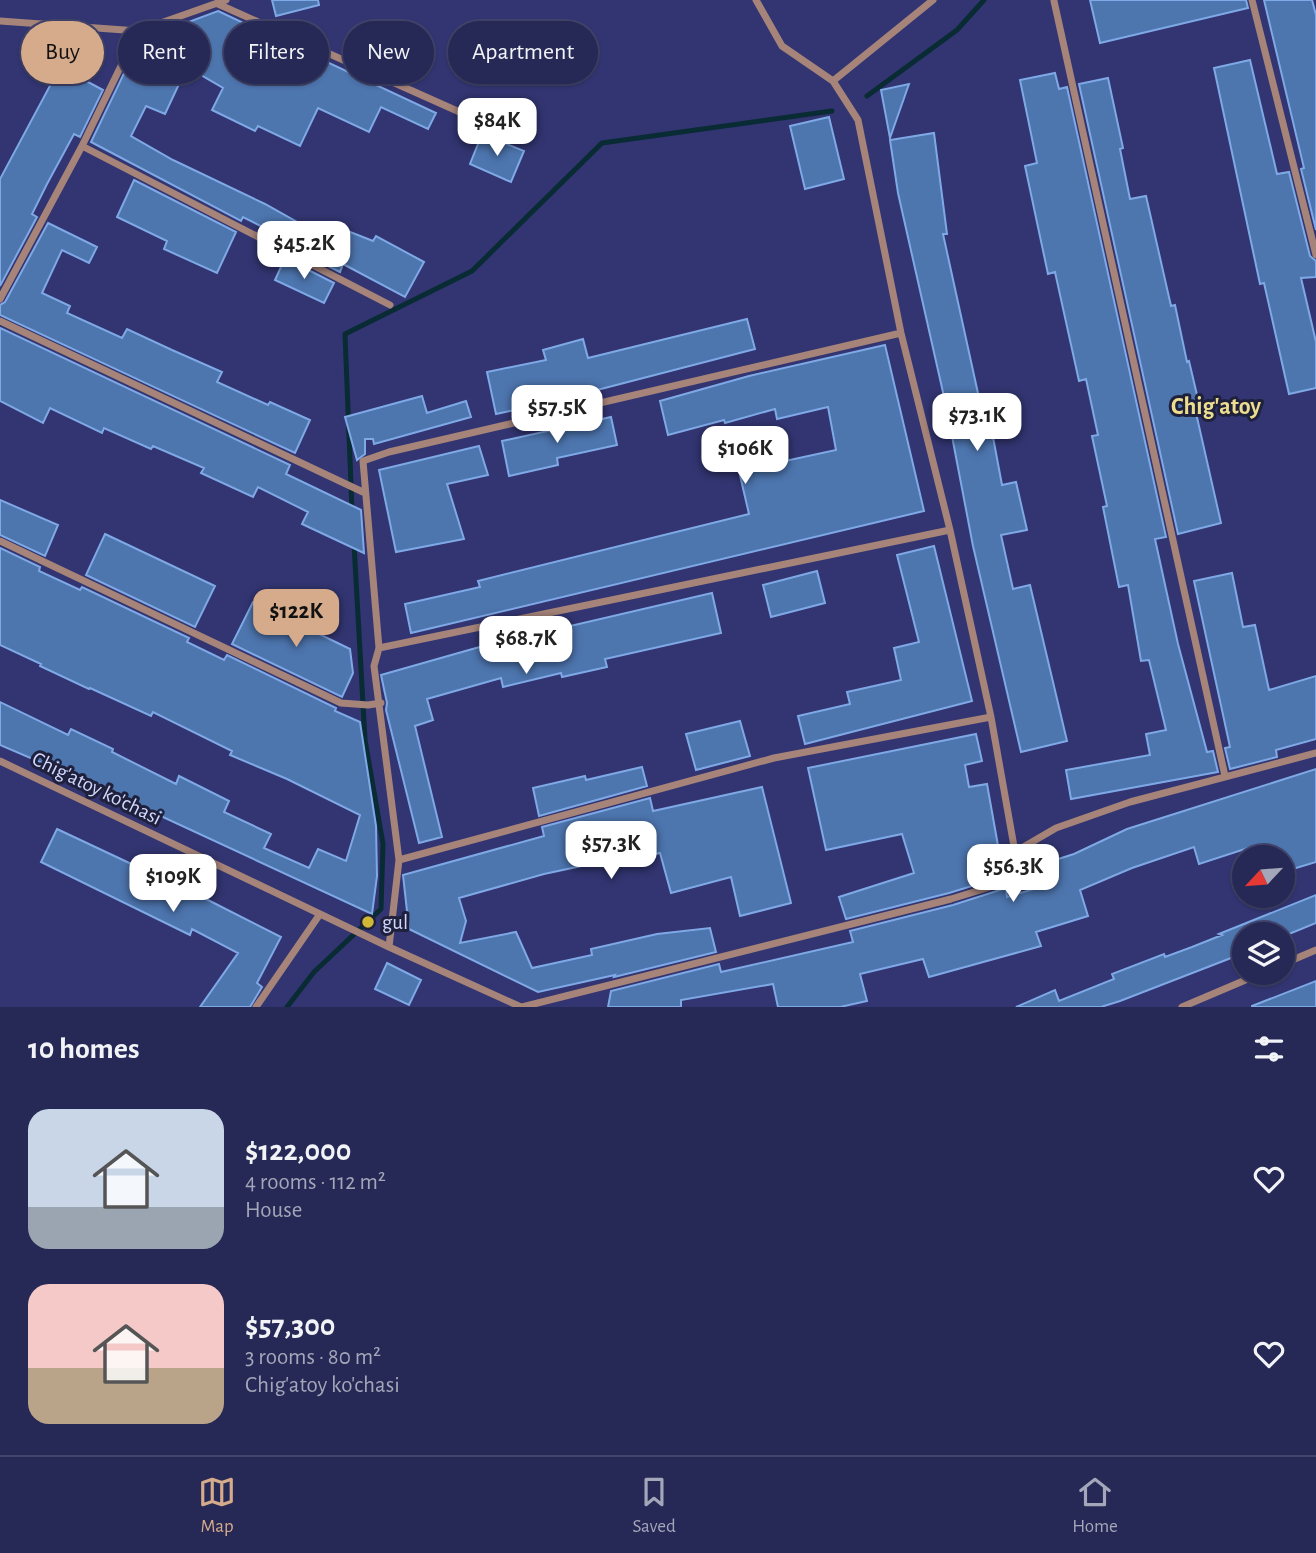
<!DOCTYPE html>
<html lang="en">
<head>
<meta charset="utf-8">
<style>
  :root { --surface:#262855; --page:#32345f; --text:#f1f3f6; --muted:#a4a6b9; --line:#42446c; --accent:#d6ab8b }
  body { margin:0; font-family:"Alegreya Sans",sans-serif; background:var(--page); color:var(--text); height:100vh; display:flex; flex-direction:column; font-size:26px; white-space:nowrap }
  * { box-sizing:border-box; margin:0 }
  p { font-size:23px; color:var(--muted) }
  .icon { flex:none; width:38px; height:38px; fill:none; stroke:currentColor; stroke-width:2; stroke-linecap:round; stroke-linejoin:round }
  .map { position:relative; height:1007px; overflow:hidden }
  .sheet { display:flex; flex-direction:column; background:var(--surface); flex:1 }
  .sheet>* { flex:none }
  .banner { position:absolute; left:21px; top:21px; width:700px; height:63px; display:flex; gap:14px }
  .needle { width:46px; rotate:244deg }
  .controls { position:absolute; left:1232px; top:845px; display:grid; gap:14px }
  .controls a { display:grid; place-items:center; width:63px; height:63px; border-radius:50%; background:var(--surface); box-shadow:0 2px 5px #0004,0 0 0 2px var(--line); font-size:35px }
  .price { position:absolute; translate:-50% -60px; padding:0 16px; border-radius:14px; background:#fff; color:#222; font-size:23px; line-height:46px; filter:drop-shadow(0 2px 4px #0008) }
  .price::after { content:''; position:absolute; left:50%; top:42px; width:21px; height:16px; margin-left:-10px; background:inherit; clip-path:polygon(0 0,100% 0,50% 100%) }
  .price.selected { background:var(--accent); color:#111 }
  ul { padding:0; list-style:none }
  li { display:flex; align-items:center; gap:21px; height:175px; padding:0 28px }
  li span { display:grid; place-items:center; flex:none; width:196px; height:140px; border-radius:21px; color:#555 }
  li>.icon { margin-inline-start:auto }
  span .icon { width:84px; height:84px; fill:#fffc; stroke-width:1 }
  li b { font-size:30px }
  h2 { display:flex; justify-content:space-between; align-items:center; height:84px; padding:0 28px; font-size:30px }
  .chip { padding:0 24px; border-radius:32px; background:var(--surface); box-shadow:0 2px 5px #0004,0 0 0 2px var(--line); font-size:24px; line-height:63px }
  .chip.selected { background:var(--accent); color:#111 }
  .menu { display:flex; justify-content:space-around; align-items:center; height:98px; border-top:2px solid var(--line); background:var(--surface); font-size:19px; color:var(--muted) }
  .menu a { display:grid; justify-items:center; gap:4px }
  .menu .selected { color:var(--accent) }
  .map>svg:first-child { display:block }
  .lines { fill:none; stroke-linecap:round; stroke-linejoin:round }
  .stream { stroke:#092b33; stroke-width:5 }
  .building { fill:#4d75ae; stroke:#7fa9e6; stroke-width:2 }
  .minor { stroke:#a68479; stroke-width:7 }
  .poi-dot { fill:#d0b736; stroke:#1f213c; stroke-width:2.5 }
  .labels { text-anchor:middle; stroke-width:6; stroke-linejoin:round; paint-order:stroke }
  .street-label { font-size:21px; fill:#d2d8fd; stroke:#1f213c }
  .poi-label { font-size:21px; fill:#d2d8fd; stroke:#1f213c; text-anchor:start }
  .quarter-label { font-size:24px; font-weight:bold; fill:#eddd8e; stroke:#1f213c }
</style>
</head>
<body>
<div class="map">
<svg width="1316" height="1007" viewBox="0 0 1316 1007">
  <rect width="100%" height="100%" fill="#323571"/>
  <g class="lines">
    <path class="stream" d="M867,96L957,30L984,0
      M352,510L345,334L472,271L602,143L832,111
      M287,1007L314,972L381,909L383,844L365,740L354,544"/>
  </g>
  <path class="building" d="M272,0H318L319,5L276,16Z
    M1090,0H1246L1248,8L1100,43Z
    M1264,0H1312L1316,15V230L1301,169L1304,168Z
    M218,11L436,113L428,129L381,107L369,132L318,108L300,146L258,126L255,131L212,110L223,88L187,67L165,114L146,106L131,136L173,160L265,204L324,237L330,224L373,241L376,236L424,262L405,297L343,264L340,272L290,247L292,242L243,217L241,221L91,142L140,40Z
    M1250,60L1277,174L1289,172L1310,256L1316,261V277L1301,278L1316,342V388L1289,394L1264,283L1260,284L1214,68Z
    M60,67L103,90L80,137L74,134L47,184L32,214L37,217L0,286V179Z
    M1055,73L1059,89L1067,87L1166,537L1155,539L1178,644L1207,752L1213,751L1218,772L1071,799L1066,770L1150,755L1146,734L1166,730L1149,660L1141,661L1128,585L1119,587L1103,507L1107,506L1092,436L1098,435L1086,379L1079,381L1055,272L1048,274L1025,166L1037,163L1020,80Z
    M1108,78L1123,148L1120,149L1130,199L1146,196L1171,306L1175,305L1187,362L1189,361L1201,412L1196,413L1221,523L1178,534L1079,84Z
    M909,84L890,138L881,90Z
    M829,117L844,179L805,189L790,126Z
    M934,133L947,234H943L981,407L987,405L1002,485L1016,482L1027,530L1001,535L1013,589L1030,585L1067,741L1021,752L973,546L947,410L898,193L890,140Z
    M482,134L524,151L511,182L470,164Z
    M134,180L236,232L217,273L164,249L167,241L117,217Z
    M48,223L97,247L89,263L62,250L42,293L70,306L67,313L122,338L127,329L172,350L222,372L217,382L268,405L270,402L310,420L295,453L0,315V305L5,302Z
    M285,258L334,283L324,303L275,280Z
    M747,319L755,349L547,403L496,414L487,372L546,360L543,350L583,339L588,358Z
    M0,328L290,465L286,474L361,510L364,553L302,524L308,512L258,487L253,497L201,473L204,468L153,446L151,449L104,428L102,433L50,408L43,423L0,401Z
    M885,345L924,511L411,633L405,604L480,587L478,581L749,514L739,471L836,450L828,407L777,419L775,409L725,423L724,420L668,435L660,401L749,376Z
    M422,396L427,413L466,401L471,417L374,444L373,439H365V454L357,460L345,417Z
    M611,417L617,445L557,458L558,465L509,476L502,441Z
    M479,446L488,475L447,484L464,539L396,552L379,470Z
    M0,500L58,525L45,556L0,535Z
    M105,534L215,586L195,627L86,575Z
    M934,546L972,701L805,744L798,716L850,704L847,692L901,680L894,648L919,642L897,555Z
    M0,548L40,567L39,571L80,590L82,587L189,638L187,642L224,660L227,655L336,708L335,711L360,722L376,826L377,876L372,914L96,786L0,745V702L68,735L71,729L113,749L112,752L176,784L179,776L229,801L224,812L271,834L264,848L309,868L318,849L346,861L360,815L287,779L230,755L232,751L153,712L151,716L90,688L89,689L40,666L41,664L0,645Z
    M817,571L825,603L771,617L763,585Z
    M1232,573L1243,627L1255,625L1269,690L1316,676V739L1276,750L1277,757L1230,769L1225,748L1230,747L1194,581Z
    M712,593L721,633L605,659L607,667L562,677L561,673L503,687L501,678L427,699L433,720L415,726L442,837L419,843L386,710L387,703L381,675L476,648Z
    M253,602L350,649L353,673L342,697L232,644Z
    M740,721L750,756L696,770L686,734Z
    M976,734L982,761L965,765L969,787L987,784L1002,868L998,878L949,893L846,919L839,897L914,873L902,834L826,850L808,768Z
    M642,767L647,786L539,816L533,788L585,776L586,780Z
    M1316,769V862L1283,872V858H1254L1251,847L1199,864L1194,847L1132,868L1080,890L1088,916L1036,932L1041,946L929,977L923,959L860,974L867,1001L840,1007H778L773,984L681,1000V1007H608L611,991L719,964L721,972L853,942L850,931L953,905L1006,888L1007,897L1037,888L1030,868L1074,854L1127,829Z
    M762,787L791,903L740,916L731,877L671,893L660,853L606,865L605,861L544,874L459,898L466,921L460,943L516,932L532,968L592,955L591,949L657,934L710,928L716,952L614,977L615,975L538,992L409,929L403,875L544,836L542,827L650,798L653,811Z
    M57,829L208,900L281,937L257,983L262,987L250,1007H200L238,953L192,929L190,935L41,862Z
    M1316,895V923L1289,934H1244V953L1120,1001L1101,1007H1016L1055,990L1059,1001L1114,979L1112,974L1164,954L1165,957L1192,947L1222,935L1219,934Z
    M387,963L421,980L409,1005L375,989Z
    M1316,981V1007H1252V1006Z"/>
  <g class="lines">
    <path class="minor" d="M756,0L782,46L833,81L858,120L901,333L950,530L991,717L1015,852
      M1252,0L1316,255
      M1054,1L1225,776
      M218,4L502,131
      M0,21L138,31L226,0
      M833,81L933,0
      M82,146L390,305
      M0,299L82,146L138,31
      M0,321L365,493
      M0,541L341,703L368,705L381,703
      M379,648L950,530
      M0,761L389,947L521,1007
      M399,860L774,758L991,717
      M389,947L399,860L374,666L379,648L363,461L389,452L901,333
      M1283,964L1316,950
      M256,1007L320,914
      M522,1007L951,899L1003,883L1015,852L1056,828L1130,802L1316,753
      M1182,1007L1262,973"/>
  </g>
  <circle class="poi-dot" cx="368" cy="922" r="7"/>
  <g class="labels">
    <g class="street-label">
      <text transform="translate(97 788) rotate(26)" y="7">Chig'atoy ko'chasi</text>
    </g>
    <g class="poi-label">
      <text x="382" y="929">gul</text>
    </g>
    <g class="quarter-label">
      <text x="1216" y="414">Chig'atoy</text>
    </g>
  </g>
</svg>
<div class="controls">
<a><svg class="needle" viewBox="-14 -14 28 28"><path d="M0-13l5 13h-10z" fill="#e53935"/><path d="M0 13l5-13h-10z" fill="#a4a6b9"/></svg></a>
<a><svg class="icon" aria-label="layers" viewBox="0 0 24 24"><path d="M12 4l9 5-9 5-9-5zM3 14l9 5 9-5"/></svg></a>
</div>
<b class="price" style="left:497px;top:158px">$84K</b>
<b class="price" style="left:304px;top:281px">$45.2K</b>
<b class="price" style="left:557px;top:445px">$57.5K</b>
<b class="price" style="left:977px;top:453px">$73.1K</b>
<b class="price" style="left:745px;top:486px">$106K</b>
<b class="price selected" style="left:296px;top:649px">$122K</b>
<b class="price" style="left:526px;top:676px">$68.7K</b>
<b class="price" style="left:611px;top:881px">$57.3K</b>
<b class="price" style="left:1013px;top:904px">$56.3K</b>
<b class="price" style="left:173px;top:914px">$109K</b>
<div class="banner">
<a class="chip selected">Buy</a>
<a class="chip">Rent</a>
<a class="chip">Filters</a>
<a class="chip">New</a>
<a class="chip">Apartment</a>
</div>
</div>
<section class="sheet">
<h2>10 homes<svg class="icon" aria-label="filters" viewBox="0 0 24 24"><path d="M4 7h16M4 17h16"/><circle cx="9" cy="7" r="2"/><circle cx="15" cy="17" r="2"/></svg></h2>
<ul>
<li><span style="background:linear-gradient(#c9d6e8 70%,#9aa5b1 0)"><svg class="icon" aria-label="home" viewBox="0 0 24 24"><path d="M3 11l9-7 9 7M6 9v11h12V9"/></svg></span><div><b>$122,000</b><p>4 rooms · 112 m²</p><p>House</p></div><svg class="icon" aria-label="heart" viewBox="0 0 24 24"><path d="M12 20l-8-8c-3-5 5-10 8-4 3-6 11-1 8 4z"/></svg></li>
<li><span style="background:linear-gradient(#f6c9c9 60%,#b9a48a 0)"><svg class="icon" aria-label="home" viewBox="0 0 24 24"><path d="M3 11l9-7 9 7M6 9v11h12V9"/></svg></span><div><b>$57,300</b><p>3 rooms · 80 m²</p><p>Chig'atoy ko'chasi</p></div><svg class="icon" aria-label="heart" viewBox="0 0 24 24"><path d="M12 20l-8-8c-3-5 5-10 8-4 3-6 11-1 8 4z"/></svg></li>
</ul>
</section>
<nav class="menu">
<a class="selected"><svg class="icon" aria-label="map" viewBox="0 0 24 24"><path d="M3 6l6-2 6 2 6-2v14l-6 2-6-2-6 2zM9 4v14M15 6v14"/></svg>Map</a>
<a><svg class="icon" aria-label="saved" viewBox="0 0 24 24"><path d="M7 4h10v16l-5-4-5 4z"/></svg>Saved</a>
<a><svg class="icon" aria-label="home" viewBox="0 0 24 24"><path d="M3 11l9-7 9 7M6 9v11h12V9"/></svg>Home</a>
</nav>
</body>
</html>
